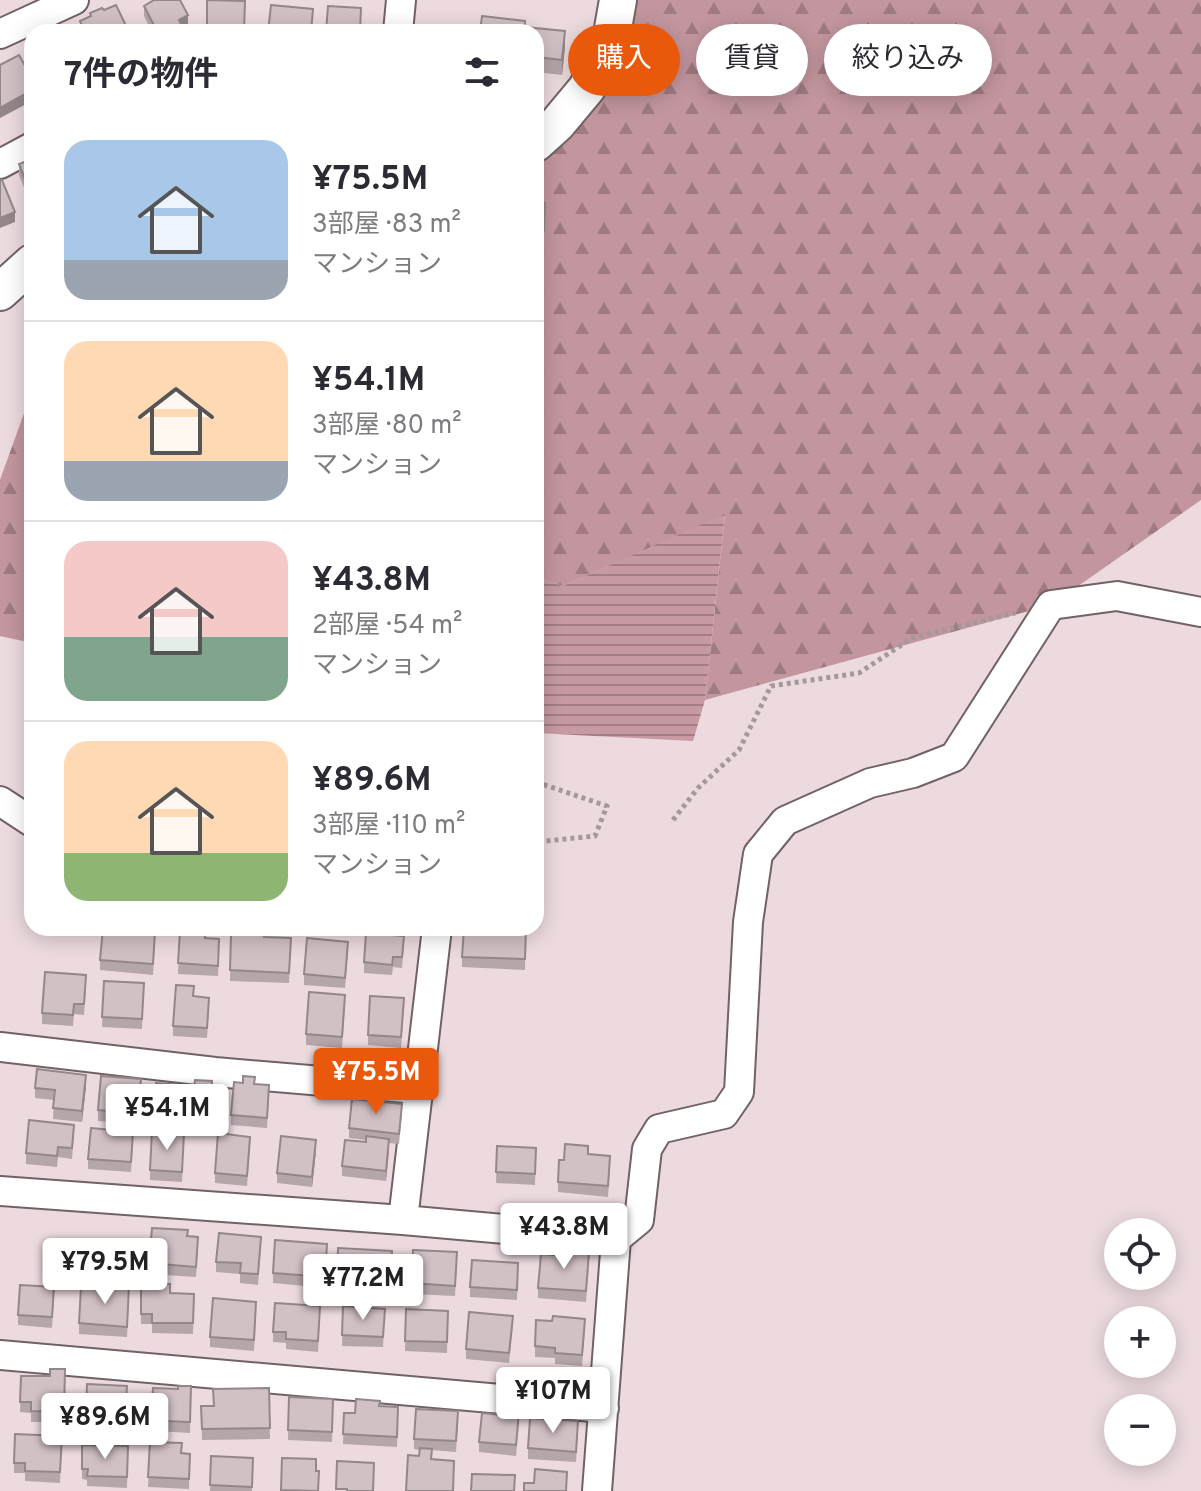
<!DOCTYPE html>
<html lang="ja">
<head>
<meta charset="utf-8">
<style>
  :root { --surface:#fff; --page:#f2f2f3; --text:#2b2b33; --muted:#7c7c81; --line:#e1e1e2; --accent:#ea580c }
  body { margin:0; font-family:Overpass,"Noto Sans JP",sans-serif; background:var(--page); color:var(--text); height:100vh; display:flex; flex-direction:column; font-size:30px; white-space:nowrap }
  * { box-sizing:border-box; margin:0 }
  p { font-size:26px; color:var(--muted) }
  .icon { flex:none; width:44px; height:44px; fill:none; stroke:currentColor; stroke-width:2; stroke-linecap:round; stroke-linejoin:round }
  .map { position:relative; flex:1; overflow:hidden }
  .side { position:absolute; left:24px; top:24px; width:520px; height:912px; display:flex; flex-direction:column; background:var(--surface); border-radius:24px; box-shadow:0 4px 20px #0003 }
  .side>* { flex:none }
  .top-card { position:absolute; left:568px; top:24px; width:512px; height:72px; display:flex; gap:16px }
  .tools { position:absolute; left:1104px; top:1218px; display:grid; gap:16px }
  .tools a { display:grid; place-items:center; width:72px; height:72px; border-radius:50%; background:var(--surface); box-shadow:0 4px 20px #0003; font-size:40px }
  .price { position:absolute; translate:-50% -68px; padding:0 18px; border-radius:8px; background:#fff; color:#222; font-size:26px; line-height:52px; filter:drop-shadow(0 2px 4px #0008) }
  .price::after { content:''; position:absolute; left:50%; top:48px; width:24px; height:18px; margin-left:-12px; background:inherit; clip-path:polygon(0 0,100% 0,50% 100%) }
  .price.active { background:var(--accent); color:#fff }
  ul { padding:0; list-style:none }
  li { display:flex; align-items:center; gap:24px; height:200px; padding:0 40px }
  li+li { border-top:2px solid var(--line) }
  li span { display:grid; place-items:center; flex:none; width:224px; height:160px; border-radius:24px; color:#555 }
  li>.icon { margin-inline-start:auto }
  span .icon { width:96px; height:96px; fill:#fffc; stroke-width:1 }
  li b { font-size:34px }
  h2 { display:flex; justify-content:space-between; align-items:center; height:96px; padding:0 40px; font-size:34px }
  .pill { padding:0 28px; border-radius:36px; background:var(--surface); box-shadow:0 4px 20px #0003; font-size:28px; line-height:72px }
  .pill.active { background:var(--accent); color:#fff }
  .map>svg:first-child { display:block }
  .forest { fill:url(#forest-firs) }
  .water { fill:url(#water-rules) }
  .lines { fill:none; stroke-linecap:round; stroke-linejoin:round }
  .minor-casing { stroke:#716265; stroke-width:32 }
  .tertiary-casing { stroke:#716265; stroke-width:40 }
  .path { stroke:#a5989b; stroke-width:5; stroke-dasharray:4 4; stroke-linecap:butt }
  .minor { stroke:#fff; stroke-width:28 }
  .tertiary { stroke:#fff; stroke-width:36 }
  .wall { fill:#b5a6a9 }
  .shaded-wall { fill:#938789 }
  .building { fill:#d2c1c4; stroke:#938789; stroke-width:2 }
</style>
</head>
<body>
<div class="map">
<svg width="1201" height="1491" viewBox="0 0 1201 1491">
  <defs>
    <pattern id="forest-firs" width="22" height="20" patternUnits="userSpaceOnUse" patternTransform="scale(2)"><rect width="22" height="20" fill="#c3969f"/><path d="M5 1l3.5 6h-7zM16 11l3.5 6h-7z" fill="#9f7a81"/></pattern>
    <pattern id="water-rules" width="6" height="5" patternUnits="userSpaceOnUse" patternTransform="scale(2)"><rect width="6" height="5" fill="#c79aa3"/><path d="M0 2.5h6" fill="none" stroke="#a27d85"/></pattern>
  </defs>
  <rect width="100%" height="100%" fill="#ecdade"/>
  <path class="forest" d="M622,0H1201V500L1051,605L705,700L725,515L563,586L536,578V143Z
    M32,391V643L0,636V480Z"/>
  <path class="water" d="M725,514L705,700L693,741L536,733V578L563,586Z"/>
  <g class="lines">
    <g class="minor-casing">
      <path id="minor" d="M398,32L401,0
        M0,34L74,0
        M0,164L32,147
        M0,801L32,822
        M437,928L403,1220L616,1239L639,1220L647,1149L659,1129L724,1114L739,1092L748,922L758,854L785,821L870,783L913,773L954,757L1051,605L1117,596L1201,612
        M0,1047L215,1072L417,1089
        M0,1191L403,1220
        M0,1355L604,1408
        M597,1491L616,1239"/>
    </g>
    <g class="tertiary-casing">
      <path id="tertiary" d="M536,143L557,124L587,88L612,34L618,0
        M0,292L32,263"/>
    </g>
    <path class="path" d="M536,782L607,806L595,836L536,842
      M673,820L698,788L739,750L771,686L859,673L912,638L1015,613"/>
    <use href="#minor" class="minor"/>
    <use href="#tertiary" class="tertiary"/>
  </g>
  <path class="wall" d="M207,0L244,32H207Z
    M144,6L188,26L182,29V32H152L144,16Z
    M104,10L129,32H80V21L90,17V13Z
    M482,16L525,21V27L565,31V47L562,75L536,72V32H480Z
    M32,46V68L27,59V48Z
    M32,159L31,205L19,175V164Z
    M536,202L545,213L544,242H536Z
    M526,928L525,970L462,967V957Z
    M180,931L205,938L219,949L218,976L178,974Z
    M231,935L291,938L289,983L230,981Z
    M155,942L153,975L100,970V960Z
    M404,946L402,968L393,967L392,975L364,973V962Z
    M348,953L345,988L304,985V974Z
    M104,981L144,983L142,1029L102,1027Z
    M86,985L84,1015L74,1014L73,1026L42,1024V1013Z
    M194,996L209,1008L207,1038L173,1036V1026Z
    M345,1006L342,1048L306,1045V1034Z
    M404,1009L401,1048L368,1045V1035Z
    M255,1084L269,1095L267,1128L231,1125V1115Z
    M86,1086L82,1122L53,1119L54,1100L35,1098V1088Z
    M141,1090L138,1124L98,1121V1110Z
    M212,1092L209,1126L154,1122V1111Z
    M402,1114L399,1144L389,1143L386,1181L342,1176V1166L366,1142V1140L349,1138V1128Z
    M184,1133L182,1182L150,1180V1170Z
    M74,1135L72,1159L58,1157L57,1167L26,1164V1153Z
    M133,1142L131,1172L88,1169V1159Z
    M497,1146L536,1148L535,1185L496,1183Z
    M250,1147L247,1186L215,1183V1173Z
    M316,1151L312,1187L277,1183V1173Z
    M588,1154L610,1166L608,1197L558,1192V1182L564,1160Z
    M261,1247L258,1285L240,1283V1274L216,1272V1262Z
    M198,1248L196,1277L149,1274V1263Z
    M392,1251L390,1294L337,1289V1278Z
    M327,1254L325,1288L273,1283V1273Z
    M589,1262L586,1302L538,1298V1288Z
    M457,1263L455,1296L411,1294V1283Z
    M518,1274L517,1300L470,1297V1287Z
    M141,1283L170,1293L194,1294L193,1334L152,1333V1324H141Z
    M129,1296L127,1337L79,1334V1323Z
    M54,1298L52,1328L18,1325V1315Z
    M343,1306L385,1309L383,1347L342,1346Z
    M406,1309L448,1311L447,1353L405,1351Z
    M256,1313L254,1351L210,1347V1337Z
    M320,1317L318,1352L286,1349V1343L273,1342V1332Z
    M513,1326L509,1363L466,1359V1349Z
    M585,1329L582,1366L555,1364V1358L535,1357V1346Z
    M65,1369L64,1422H31V1413L20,1412L21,1376H50Z
    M127,1386L125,1427L86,1425V1414Z
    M191,1386L190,1433L139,1430L140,1402H152L178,1389Z
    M269,1388L270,1439L202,1440L201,1406H213Z
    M289,1397L333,1399L332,1442L288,1440Z
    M379,1406L398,1418L397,1447L343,1444L344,1413H355Z
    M458,1422L456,1452L432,1450V1459L453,1491L419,1456V1450L414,1449V1439Z
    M519,1422L516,1456L479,1452V1442Z
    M578,1432L576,1462L528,1459V1448Z
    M62,1436L60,1483L25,1481V1473H14V1463Z
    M150,1442L182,1453L190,1454L189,1489L148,1487Z
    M128,1446L127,1488L87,1486V1480L82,1479V1469Z
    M211,1456L253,1458L252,1491H210Z"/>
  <path class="shaded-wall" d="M188,15V26L182,29V32H170L179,20Z
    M565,31V47L562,75V60Z
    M32,90V101L0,118V108Z
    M15,212V222L0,228V218Z
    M86,1075V1086L82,1122V1111Z
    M389,1139V1150L386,1181V1171Z
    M316,1140V1151L312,1187V1177Z"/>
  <path class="building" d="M154,0H180L188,15L179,20L182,26L170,32H165L163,28L157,31L144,6Z
    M207,0L245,1L244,32H225V27H207Z
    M116,5L129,32H85L80,21L91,16L90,13L102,8L104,10Z
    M271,5L313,9L311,32H268Z
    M328,6L361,8L360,32H326Z
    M482,16L525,21V27L565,31L562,60L536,57V32H480Z
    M426,29L452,32H426Z
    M32,46V58L27,48Z
    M19,55L32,78V90L0,108V65Z
    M32,159V194H31L19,164Z
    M0,180H2L15,212L0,218Z
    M536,202L545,203L544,231L536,232Z
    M103,928L155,931L153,964L100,960Z
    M464,928H526L525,959L462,957Z
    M247,929L265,930L264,937L291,938L289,973L230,970L231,935H247Z
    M180,931L205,932V938L219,939L218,966L178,963Z
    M366,933L404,936L402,957H393L392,965L364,962Z
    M307,938L348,942L345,978L304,974Z
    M45,972L86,975L84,1004H74L73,1015L42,1013Z
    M104,981L144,983L142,1019L102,1017Z
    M176,985L194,986L193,996L209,998L207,1028L173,1026Z
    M309,992L345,995L342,1037L306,1034Z
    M370,996L404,998L401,1037L368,1035Z
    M37,1069L86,1075L82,1111L53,1108L55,1090L35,1088Z
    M101,1076L141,1079L138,1114L98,1110Z
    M243,1076L255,1077L254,1084L269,1085L267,1118L231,1115L234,1082L243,1083Z
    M195,1080L212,1081L209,1116L154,1111L156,1083L194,1086Z
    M352,1099L402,1104L399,1134L349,1128Z
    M29,1120L74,1125L72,1148L58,1147L57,1156L26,1153Z
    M91,1128L133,1132L131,1162L88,1159Z
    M152,1131L184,1133L182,1172L150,1170Z
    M218,1133L250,1137L247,1176L215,1173Z
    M281,1136L316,1140L312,1177L277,1173Z
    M366,1136L389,1139L386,1171L342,1166L345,1140L366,1142Z
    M565,1144L588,1146V1154L610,1156L608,1186L558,1182L559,1160H564Z
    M497,1146L536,1148L535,1174L496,1172Z
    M152,1228L188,1230L187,1236L198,1237L196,1267L149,1263Z
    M219,1233L261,1237L258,1274L240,1273L241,1263L216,1262Z
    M275,1240L327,1244L325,1277L273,1273Z
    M338,1248L392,1251L390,1283L337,1278Z
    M413,1250L457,1252L455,1286L411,1283Z
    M567,1250L589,1252L586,1291L538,1288L541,1254L567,1256Z
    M472,1260L518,1263L517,1290L470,1287Z
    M141,1283L170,1284V1293L194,1294L193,1323H152V1314H141Z
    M20,1285L54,1287L52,1317L18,1315Z
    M108,1285L129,1286L127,1327L79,1323L81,1287L108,1288Z
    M213,1298L256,1302L254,1340L210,1337Z
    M275,1303L320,1306L318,1341L286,1339V1332H273Z
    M343,1306L385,1309L383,1337L342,1335Z
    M406,1309L448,1311L447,1342L405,1341Z
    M469,1312L513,1316L509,1353L466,1349Z
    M553,1316L585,1319L582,1355L555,1353V1348L535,1346L536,1320L552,1321Z
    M50,1369H65L64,1412L31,1411V1402H20L21,1376H50Z
    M87,1384L127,1386L125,1416L86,1414Z
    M178,1386H191L190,1422L139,1420L140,1402H152L153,1388L178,1389Z
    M269,1388L270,1428L202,1429L201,1406H214L213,1389Z
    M289,1397L333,1399L332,1432L288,1430Z
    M356,1399L380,1401L379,1406L398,1407L397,1437L343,1434L344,1413H355Z
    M416,1409L458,1411L456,1441L414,1439Z
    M500,1410L519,1412L516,1445L479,1442L482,1413L500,1415Z
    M530,1418L578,1421L576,1452L528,1448Z
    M15,1434L62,1436L60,1472L25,1471V1463H14Z
    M150,1442L182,1443L181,1453L190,1454L189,1479L148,1477Z
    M82,1445L128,1446L127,1477L87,1476L88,1469H82Z
    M420,1448L432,1449L431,1459L454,1461L453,1491H406L408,1455L419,1456Z
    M211,1456L253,1458L252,1487L210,1485Z
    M282,1458L316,1459V1471H319L318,1491L281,1490Z
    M337,1461L374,1463L373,1491H347V1489H336Z
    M535,1469L567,1472L566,1491H524V1483H534Z
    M472,1474L515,1475L514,1491H471Z"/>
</svg>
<div class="tools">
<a><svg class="icon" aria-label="locate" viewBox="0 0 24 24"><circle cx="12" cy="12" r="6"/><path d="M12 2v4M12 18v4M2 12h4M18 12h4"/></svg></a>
<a>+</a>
<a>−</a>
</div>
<b class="price active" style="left:376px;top:1116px">¥75.5M</b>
<b class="price" style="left:167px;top:1152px">¥54.1M</b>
<b class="price" style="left:564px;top:1271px">¥43.8M</b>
<b class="price" style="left:105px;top:1306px">¥79.5M</b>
<b class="price" style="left:363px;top:1322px">¥77.2M</b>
<b class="price" style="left:553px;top:1435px">¥107M</b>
<b class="price" style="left:105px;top:1461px">¥89.6M</b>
<div class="top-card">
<a class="pill active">購入</a>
<a class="pill">賃貸</a>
<a class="pill">絞り込み</a>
</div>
<section class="side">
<h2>7件の物件<svg class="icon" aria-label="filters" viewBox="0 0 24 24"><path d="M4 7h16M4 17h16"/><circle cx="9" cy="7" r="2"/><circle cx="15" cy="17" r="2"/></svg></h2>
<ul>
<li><span style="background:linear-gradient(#a9c7e8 75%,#9aa5b1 0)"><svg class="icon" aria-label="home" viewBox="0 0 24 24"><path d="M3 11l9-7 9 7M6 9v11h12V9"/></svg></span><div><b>¥75.5M</b><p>3部屋 · 83 m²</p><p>マンション</p></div></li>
<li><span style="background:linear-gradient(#ffd9b3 75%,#9aa5b1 0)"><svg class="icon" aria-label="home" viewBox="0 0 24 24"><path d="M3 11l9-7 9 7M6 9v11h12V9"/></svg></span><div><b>¥54.1M</b><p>3部屋 · 80 m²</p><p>マンション</p></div></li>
<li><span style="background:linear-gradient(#f6c9c9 60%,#7fa58c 0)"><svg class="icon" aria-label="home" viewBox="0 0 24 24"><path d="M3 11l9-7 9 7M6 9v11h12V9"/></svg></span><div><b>¥43.8M</b><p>2部屋 · 54 m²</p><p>マンション</p></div></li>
<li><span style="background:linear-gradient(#ffd9b3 70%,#8fb573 0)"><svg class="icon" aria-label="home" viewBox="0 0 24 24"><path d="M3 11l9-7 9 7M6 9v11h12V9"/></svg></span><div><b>¥89.6M</b><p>3部屋 · 110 m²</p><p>マンション</p></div></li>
</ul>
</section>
</div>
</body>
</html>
